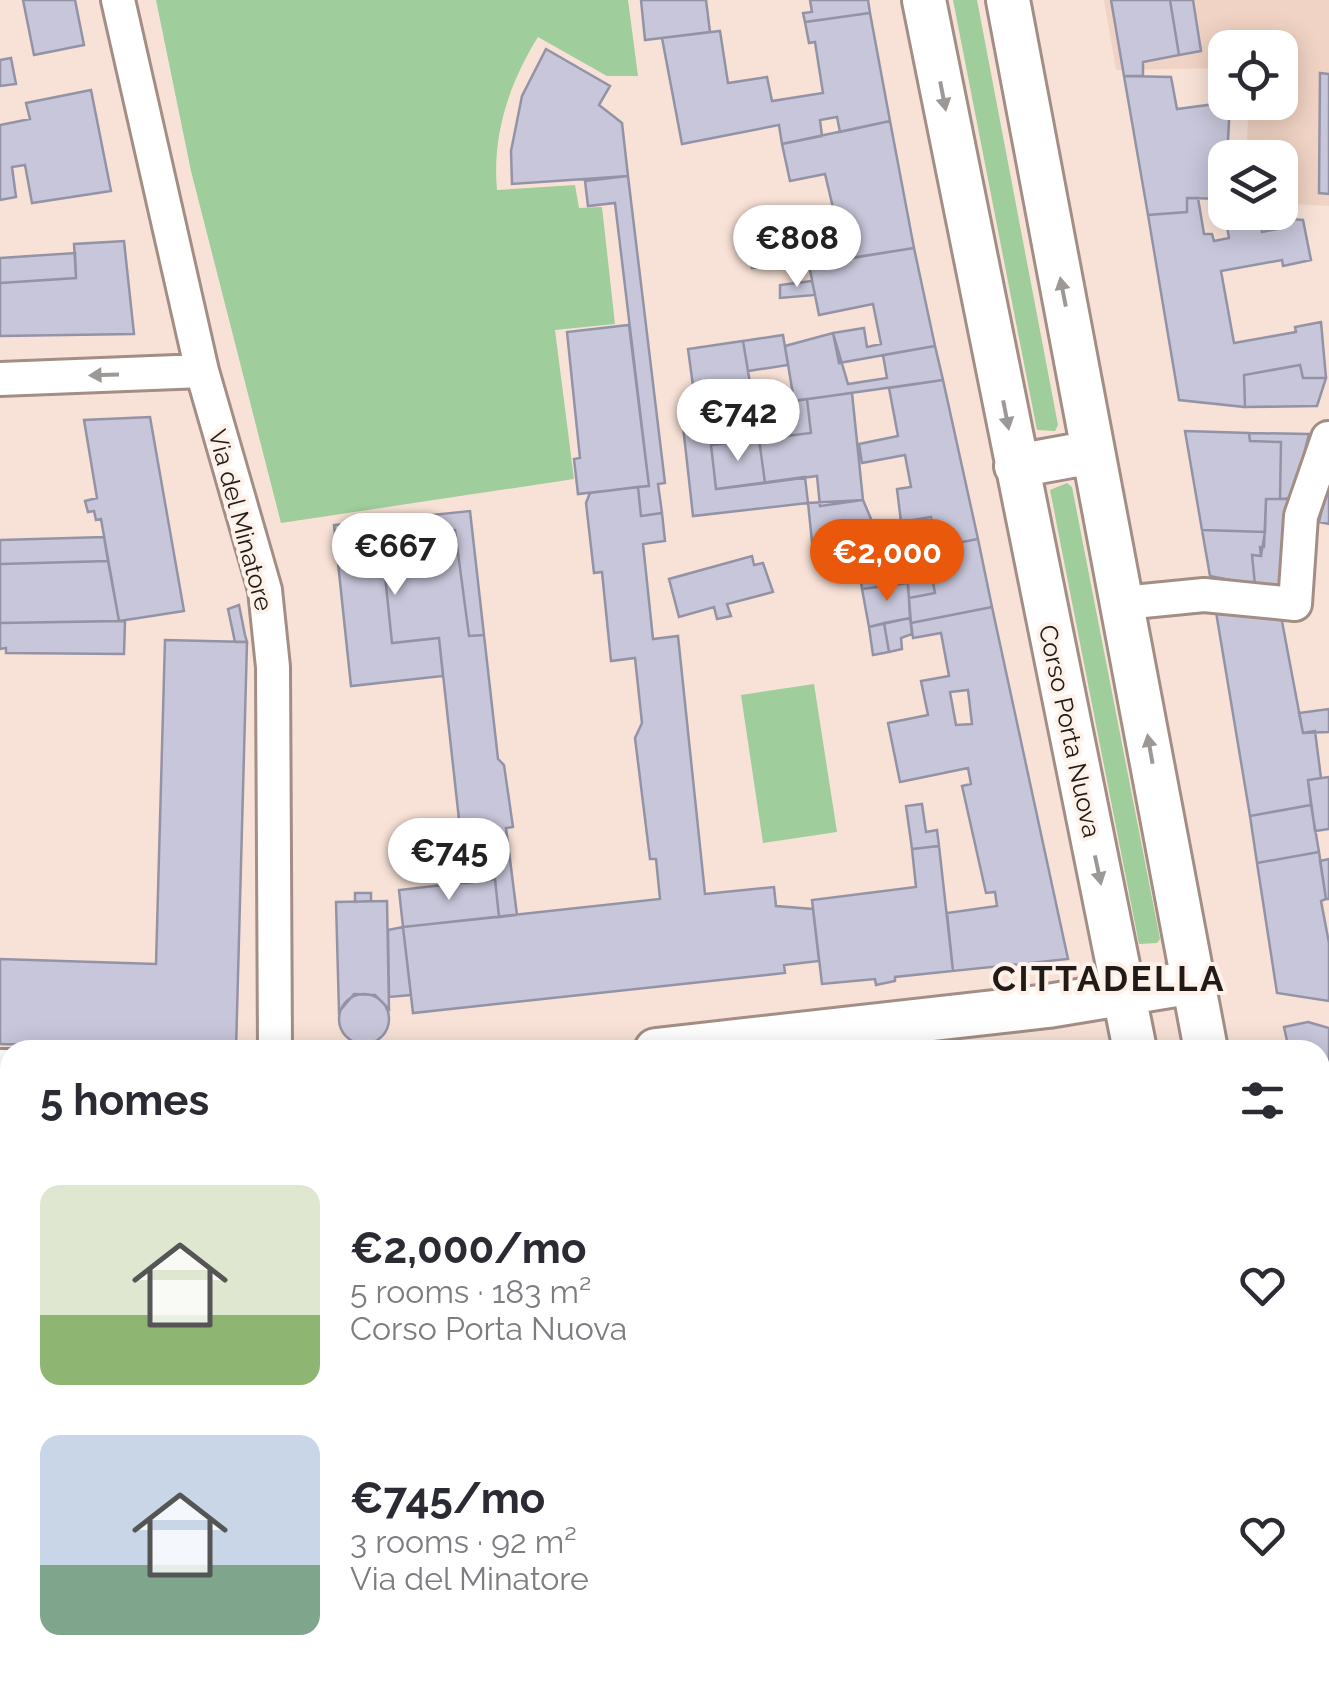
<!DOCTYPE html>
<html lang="en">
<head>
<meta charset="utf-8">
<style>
  :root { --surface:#fff; --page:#f7f7f7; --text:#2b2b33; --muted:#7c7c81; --accent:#ea580c }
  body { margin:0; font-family:Raleway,sans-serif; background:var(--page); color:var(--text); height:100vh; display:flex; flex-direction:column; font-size:38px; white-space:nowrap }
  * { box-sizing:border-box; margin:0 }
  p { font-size:32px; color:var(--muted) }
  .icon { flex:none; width:55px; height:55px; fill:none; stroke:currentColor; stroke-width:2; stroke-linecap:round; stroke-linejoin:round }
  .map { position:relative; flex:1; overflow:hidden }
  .side { position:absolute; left:0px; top:1040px; width:1330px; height:642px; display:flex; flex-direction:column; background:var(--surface); border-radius:30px 30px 0 0; box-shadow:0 5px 25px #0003 }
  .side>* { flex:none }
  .buttons { position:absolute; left:1208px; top:30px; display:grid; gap:20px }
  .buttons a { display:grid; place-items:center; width:90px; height:90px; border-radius:20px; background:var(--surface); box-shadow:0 5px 25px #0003; font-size:50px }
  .price { position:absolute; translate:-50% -85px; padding:0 22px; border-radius:35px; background:#fff; color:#222; font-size:32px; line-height:65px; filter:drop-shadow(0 2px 5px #0008) }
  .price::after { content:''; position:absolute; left:50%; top:60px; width:30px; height:22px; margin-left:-15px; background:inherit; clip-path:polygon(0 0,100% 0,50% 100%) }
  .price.current { background:var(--accent); color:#fff }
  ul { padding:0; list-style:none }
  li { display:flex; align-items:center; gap:30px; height:250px; padding:0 40px }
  li span { display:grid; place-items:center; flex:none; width:280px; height:200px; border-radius:20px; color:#555 }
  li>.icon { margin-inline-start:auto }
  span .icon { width:120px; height:120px; fill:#fffc; stroke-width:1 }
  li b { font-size:42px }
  h2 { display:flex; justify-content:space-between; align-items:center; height:120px; padding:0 40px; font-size:42px }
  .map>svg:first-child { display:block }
  .built { fill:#f0d3c4 }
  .green { fill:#9fcd9b }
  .building { fill:#c7c6da; stroke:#9493a6; stroke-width:2.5; fill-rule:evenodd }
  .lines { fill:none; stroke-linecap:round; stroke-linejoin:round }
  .pedestrian-casing { stroke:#a28e84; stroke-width:30 }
  .minor-casing { stroke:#a28e84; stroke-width:38 }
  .tertiary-casing { stroke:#a28e84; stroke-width:48 }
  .path { stroke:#a7968e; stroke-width:6; stroke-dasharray:5 5; stroke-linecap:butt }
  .pedestrian { stroke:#fff; stroke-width:25 }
  .minor { stroke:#fff; stroke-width:32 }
  .tertiary { stroke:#fff; stroke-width:42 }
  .oneway { fill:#9c9896 }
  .labels { text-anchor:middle; stroke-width:8; stroke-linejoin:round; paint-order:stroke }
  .street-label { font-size:25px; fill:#221a16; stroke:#fef1ea }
  .district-label { font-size:35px; font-weight:bold; letter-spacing:2.5px; fill:#221a16; stroke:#fef1ea }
</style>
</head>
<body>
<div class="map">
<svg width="1329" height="1681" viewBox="0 0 1329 1681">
  <rect width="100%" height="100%" fill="#f8e2d7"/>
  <path class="built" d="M1104,0H1329V206L1280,203V158L1246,157L1249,103L1280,102V48H1225V68L1116,70Z
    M0,1098H10V1223L0,1161Z
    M10,1367V1600L0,1602V1368Z"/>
  <path class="green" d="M156,0H628L638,76H607L538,37C509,84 492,134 497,190L575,185L579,208L602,207L615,324L555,330L574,479L281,523L191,171Z
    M953,0H977L1058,425L1055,431L1037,430Z
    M1067,483L1072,487L1160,939L1157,943L1139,944L1050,490Z
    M814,684L837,832L763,843L741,695Z
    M1320,1168L1329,1170V1379L1320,1324Z"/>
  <path class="building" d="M23,0H75L84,45L34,55Z
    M641,0H706L710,32L645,40Z
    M810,0H868L870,13L805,22L803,13L812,12Z
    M1111,0H1170L1179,55L1143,62V76H1124Z
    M1170,0H1193L1201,51L1179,55Z
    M870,13L890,121L840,132L837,117L820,120L822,136L782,144L779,125L682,144L662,38L720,31L728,83L767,77L772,101L823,93L815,42L809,43L805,22Z
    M546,49L610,86L599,105L622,123L628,176L512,184L511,151L522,96Z
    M11,58L16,84L0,86V60Z
    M1320,73L1329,74V194L1319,193Z
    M1124,76L1171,77L1177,109L1230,102L1225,199L1187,198V212L1148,215Z
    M91,90L111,191L32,203L25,165L12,167L16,197L0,200V125L30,119L26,103Z
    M890,121L914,248L850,258L847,245L833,248L836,260L809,265L807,251L790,253L784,227L835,216L825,174L790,181L782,144Z
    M628,176L665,483L658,484L662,513L641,516L638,487L649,486L615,203L588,206L585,181Z
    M1187,198H1198L1204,234H1212L1214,241L1229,238L1225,215L1260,217L1262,232L1277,229L1276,218L1303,220L1311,260L1283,266L1282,260L1221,271L1234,343L1296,332L1295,327L1321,322L1326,378H1303L1300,365L1244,375L1245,407L1179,400L1148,215L1187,212Z
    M784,227L790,253L807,251L809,265L752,268V233Z
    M124,241L134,334L0,336V283L76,278L74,244Z
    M914,248L935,346L839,363L833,333L864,328L867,347L881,344L873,304L819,315L809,265Z
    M75,253L76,278L0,283V258Z
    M812,281L815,295L780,298V285Z
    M629,325L649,486L578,494L574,459L580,458L567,332Z
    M833,333L848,384L887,378L883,355L935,346L943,380L794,401L785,346Z
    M783,335L788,365L748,371L743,341Z
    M743,341L754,407L697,415L688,349Z
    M1300,365L1303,378H1326L1317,406L1245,407L1244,375Z
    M943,380L978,539L937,547L931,517L901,522L897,489L911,487L905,455L862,463L859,444L898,436L889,388Z
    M852,393L863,500L820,506L817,476L765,483L759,439L811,433L807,399Z
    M807,399L811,433L711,445L716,489L805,477L808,503L693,516L682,417Z
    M150,417L184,611L119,621L101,519L96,520L94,511L88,512L85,501L97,498L84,420Z
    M1185,431L1249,433L1250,441L1281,442L1280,499H1266L1265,532L1202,530Z
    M1249,433L1309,434L1293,498L1280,499L1281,442L1250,441Z
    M759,439L765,483L716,489L711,445Z
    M1329,479V524L1319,522Z
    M638,487L641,516L662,513L665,541L643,544L653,639L678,636L705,894L774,887L776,906L813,909L819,961L784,965L785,973L413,1013L403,927L660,899L656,859H650L635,738L642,723L635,658L611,661L602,572L594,573L586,503L590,493Z
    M1266,499H1291L1289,593L1255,585L1252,555L1261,556L1260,547H1264Z
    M863,500L874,526L901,522L908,583L862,589L857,556L814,561L808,503Z
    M470,511L484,635L469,636L455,530L381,537L392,643L439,638L443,676L351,686L334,525Z
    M455,530L469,636L484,635L498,759L504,765L513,827L506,828L517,915L499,917L495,879L466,883L439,638L392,643L381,537Z
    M1202,530L1265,532L1261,556L1252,555L1255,585L1210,576Z
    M104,537L108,561L0,564V540Z
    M978,539L992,607L911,623L909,598L935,593L926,549Z
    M926,546L935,593L909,598L905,551Z
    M752,556L754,565L763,563L773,592L727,604L731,616L717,619L714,607L679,617L669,579Z
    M108,561L119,621L0,623V564Z
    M908,583L910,618L869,627L862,589Z
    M239,605L245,635L247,642H235L228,609Z
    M1215,606L1281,616L1303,733L1315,731L1321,778L1308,780L1311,805L1250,816Z
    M992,607L1068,959L953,971L947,913L997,906L995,892L986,893L962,786L971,784L968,768L900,782L888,723L928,715L921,681L949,676L941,633L913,638L911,623ZM968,690L972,724L956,725L950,692Z
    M910,618L912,634L901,638L902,649L889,652L884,623Z
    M125,621L124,654L6,653V648L0,649V623Z
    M884,623L889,652L873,655L869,627Z
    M165,640L247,642L236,1050L0,1044V959L156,964Z
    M1329,709V732L1303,733L1299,713Z
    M1329,777V829L1315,831L1308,780Z
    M922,804L926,832L937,830L939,846L912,849L906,806Z
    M1311,805L1319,852L1257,863L1250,816Z
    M939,846L953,971L895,977V981L876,985L875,979L822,984L812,900L916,887L912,849Z
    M1319,852L1326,899L1321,901L1329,943V1001L1277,993L1257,863Z
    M1329,859V899H1326L1320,861Z
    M495,879L499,917L403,927L399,890Z
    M355,893H371V901L355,902Z
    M387,901L389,1009L375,995L354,994L339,1012L336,902Z
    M403,927L411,995L389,997L388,930Z
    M339 1019a25 25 0 1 1 50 0a25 25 0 1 1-50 0Z
    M1308,1022L1329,1028V1097L1320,1096V1050H1289L1284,1027Z
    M1085,1042L1087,1050H942H963Z
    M0,1098H10V1140L0,1141Z
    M0,1327H10V1367L0,1368Z
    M10,1581V1600L0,1602V1582Z
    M10,1633V1672H46L48,1681H0V1634Z
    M81,1672H116L117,1681H82Z
    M116,1672H142L143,1681H117Z
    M142,1672H232L233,1681H143Z
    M808,1672H862L863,1681H743Z
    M862,1672H1018V1681H863Z
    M1018,1672H1203L1205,1681H1018Z"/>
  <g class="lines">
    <g class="pedestrian-casing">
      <path id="pedestrian" d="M685,1681L759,1672"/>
    </g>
    <g class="minor-casing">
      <path id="minor" d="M118,0L202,371L265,590L273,667L275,1050
        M0,379L202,371
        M1123,603L1204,595L1295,604L1301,516L1328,438
        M1320,1133H1329
        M0,1621L10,1620
        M269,1672L270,1681"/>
    </g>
    <g class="tertiary-casing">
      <path id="tertiary" d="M924,0L1135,1050
        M1008,0L1206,1050
        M1016,466L1093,452
        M656,1050L1048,1006L1194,982
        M0,1071H10
        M1320,1664L1323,1681
        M1257,1672L1259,1681"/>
    </g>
    <path class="path" d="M1320,1521L1329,1572"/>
    <use href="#pedestrian" class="pedestrian"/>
    <use href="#minor" class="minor"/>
    <use href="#tertiary" class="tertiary"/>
  </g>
  <defs><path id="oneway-solid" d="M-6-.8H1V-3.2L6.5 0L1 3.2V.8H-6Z" transform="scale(2.5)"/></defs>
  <g class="oneway">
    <use href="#oneway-solid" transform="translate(943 96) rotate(79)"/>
    <use href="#oneway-solid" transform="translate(1063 292) rotate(-101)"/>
    <use href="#oneway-solid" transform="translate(104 375) rotate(178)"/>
    <use href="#oneway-solid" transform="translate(1006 415) rotate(79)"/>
    <use href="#oneway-solid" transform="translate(1150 749) rotate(-100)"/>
    <use href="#oneway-solid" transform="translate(1098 870) rotate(78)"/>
  </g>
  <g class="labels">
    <g class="street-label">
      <text transform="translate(241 520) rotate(75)" y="9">Via del Minatore</text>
      <text transform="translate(1070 731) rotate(78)" y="9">Corso Porta Nuova</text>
    </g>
    <g class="district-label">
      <text x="1109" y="991">CITTADELLA</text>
    </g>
  </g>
</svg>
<div class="buttons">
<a><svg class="icon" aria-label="locate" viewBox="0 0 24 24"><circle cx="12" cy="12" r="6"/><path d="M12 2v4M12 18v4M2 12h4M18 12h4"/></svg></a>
<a><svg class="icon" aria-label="layers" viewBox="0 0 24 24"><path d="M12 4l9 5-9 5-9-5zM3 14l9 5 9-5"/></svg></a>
</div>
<b class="price" style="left:797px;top:290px">€808</b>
<b class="price" style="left:738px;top:464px">€742</b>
<b class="price" style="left:395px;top:598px">€667</b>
<b class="price current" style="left:887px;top:604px">€2,000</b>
<b class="price" style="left:449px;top:903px">€745</b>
<section class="side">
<h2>5 homes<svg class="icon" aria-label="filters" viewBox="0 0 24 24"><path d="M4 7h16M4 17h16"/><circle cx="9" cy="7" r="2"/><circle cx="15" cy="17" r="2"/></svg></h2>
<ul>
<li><span style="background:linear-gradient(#dfe7d0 65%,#8fb573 0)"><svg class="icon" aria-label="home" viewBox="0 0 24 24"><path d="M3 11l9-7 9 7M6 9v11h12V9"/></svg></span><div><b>€2,000/mo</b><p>5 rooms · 183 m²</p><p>Corso Porta Nuova</p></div><svg class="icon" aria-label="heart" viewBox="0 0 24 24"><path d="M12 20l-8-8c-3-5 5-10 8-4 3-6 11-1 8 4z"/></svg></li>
<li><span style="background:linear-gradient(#c9d6e8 65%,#7fa58c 0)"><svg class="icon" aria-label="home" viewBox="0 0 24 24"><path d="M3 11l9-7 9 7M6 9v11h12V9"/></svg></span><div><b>€745/mo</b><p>3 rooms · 92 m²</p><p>Via del Minatore</p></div><svg class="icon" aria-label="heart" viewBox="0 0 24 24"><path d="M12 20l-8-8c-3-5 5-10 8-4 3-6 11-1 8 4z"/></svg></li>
</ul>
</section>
</div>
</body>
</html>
